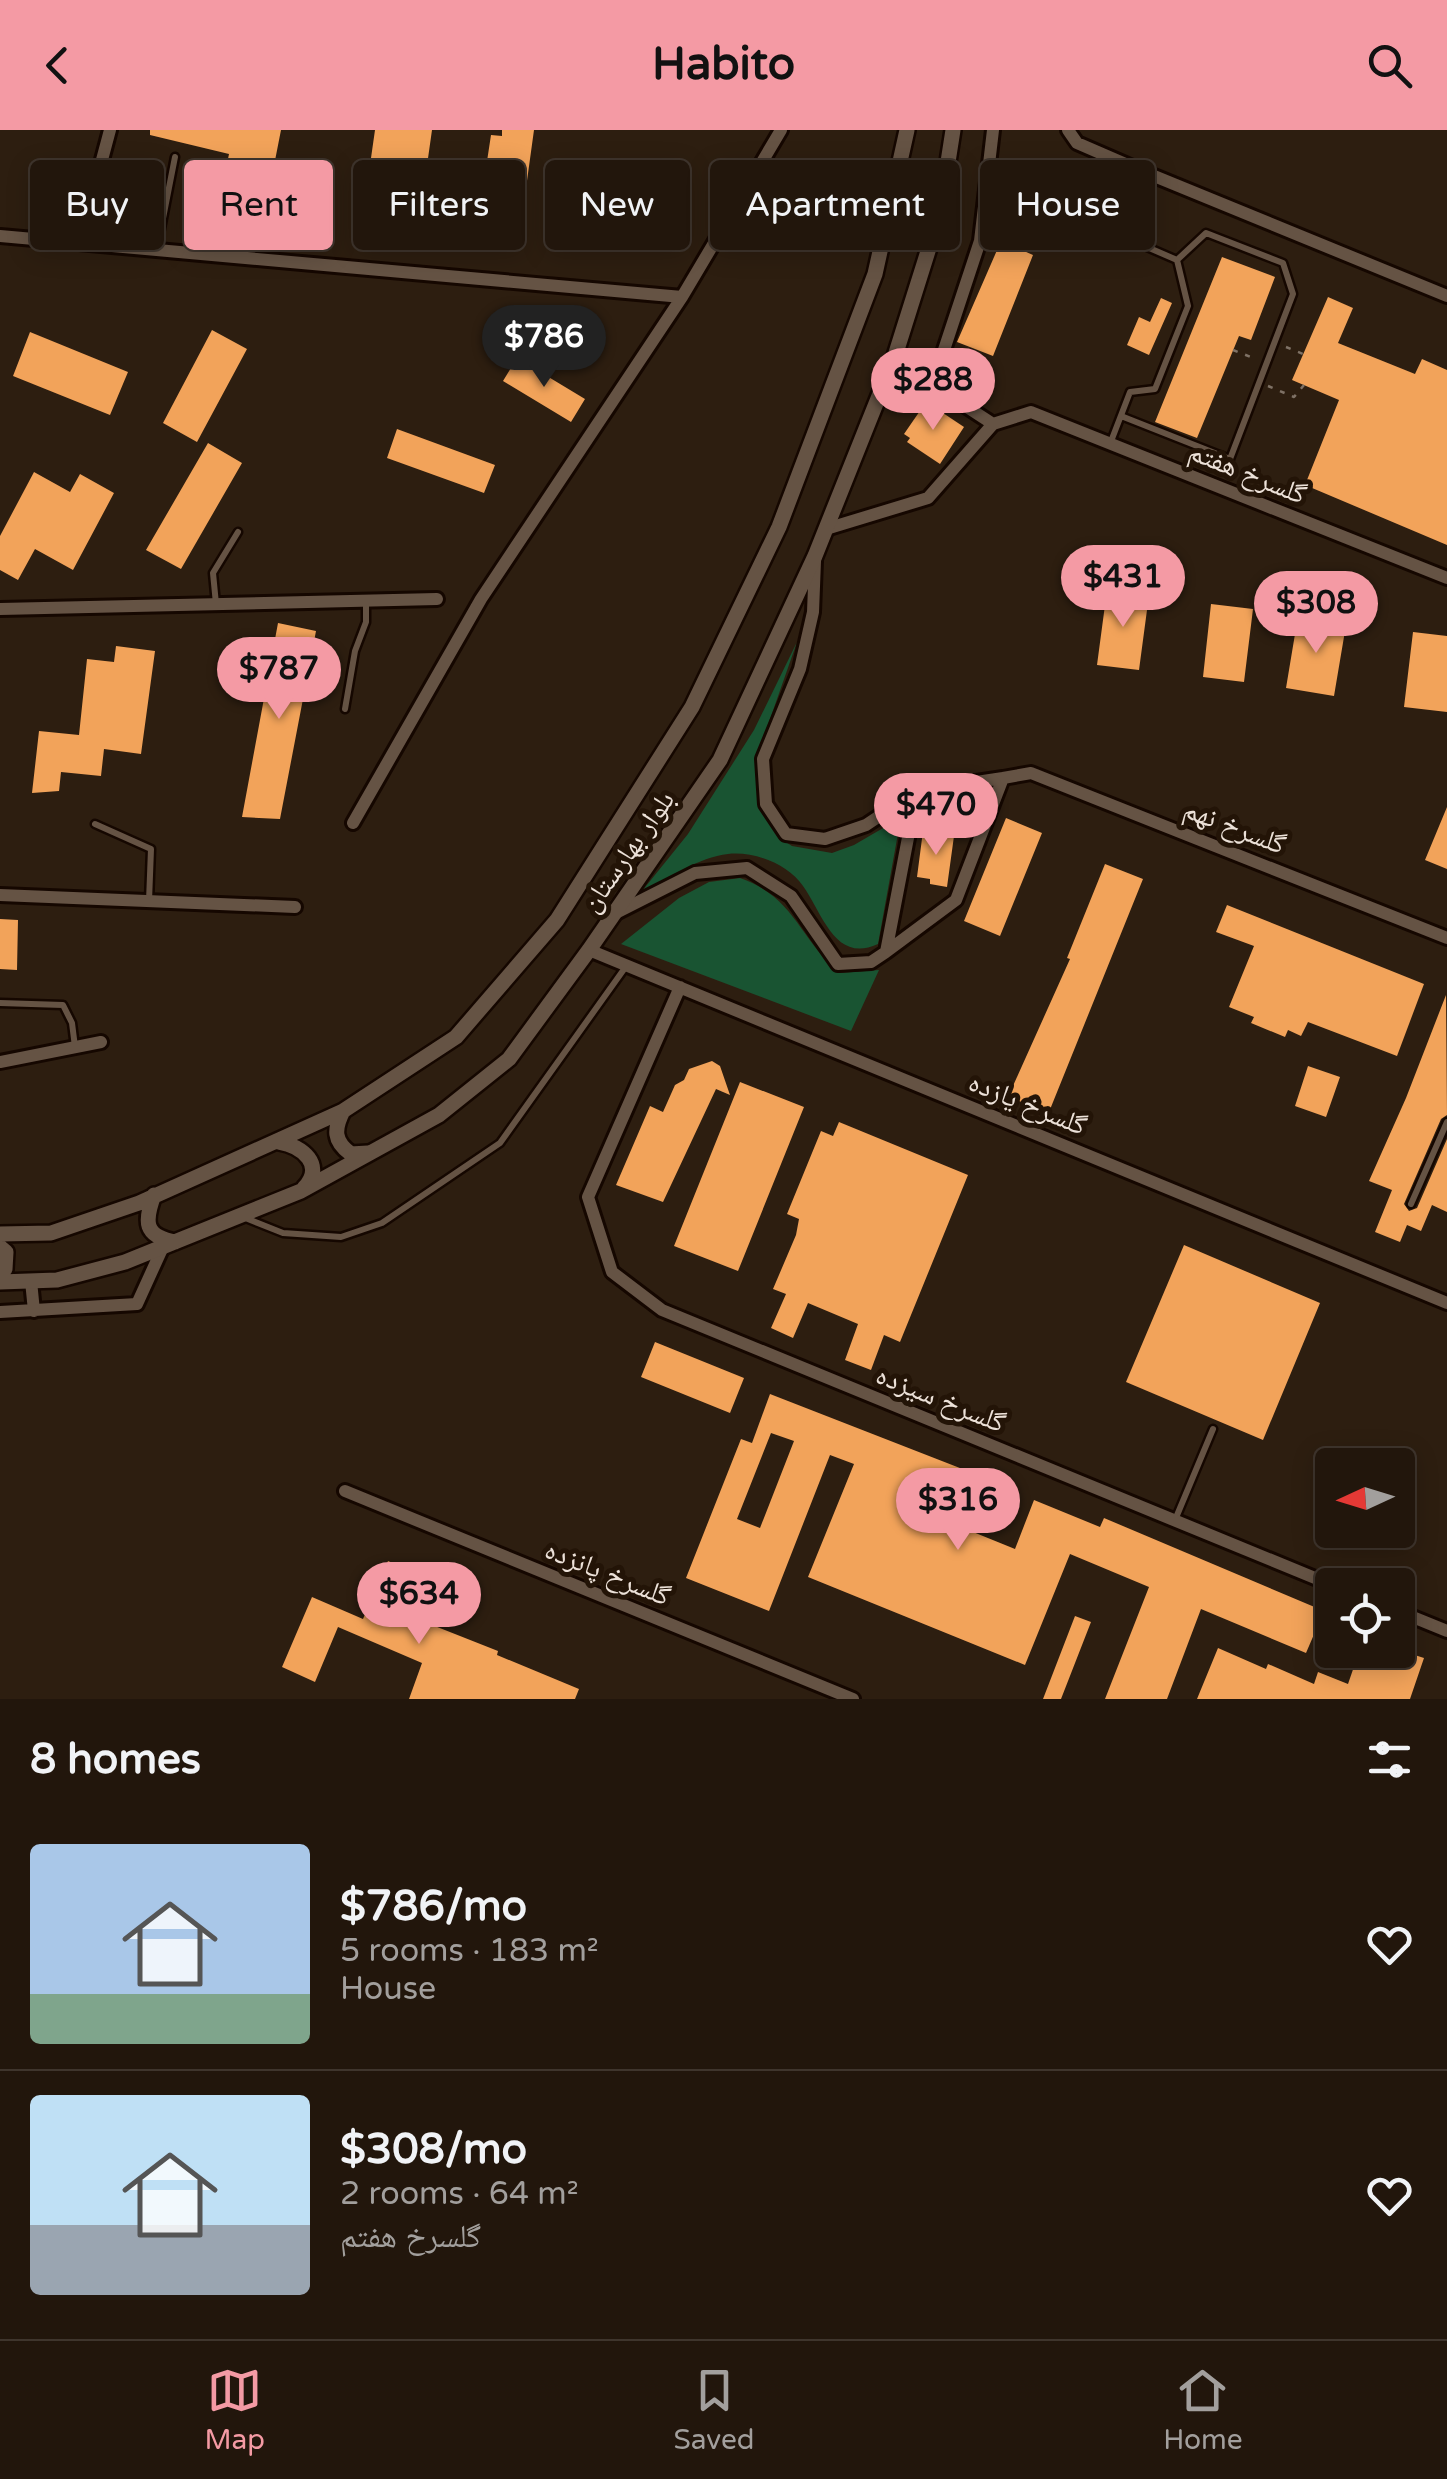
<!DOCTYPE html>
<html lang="en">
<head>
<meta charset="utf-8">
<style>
  :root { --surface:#22160c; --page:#2e231a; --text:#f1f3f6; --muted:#a29f9d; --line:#3f352d; --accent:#f49aa4 }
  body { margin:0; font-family:"Varela Round","Noto Naskh Arabic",sans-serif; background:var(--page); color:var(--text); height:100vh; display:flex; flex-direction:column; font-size:38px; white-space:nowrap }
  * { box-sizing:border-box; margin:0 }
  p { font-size:32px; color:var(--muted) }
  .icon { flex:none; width:55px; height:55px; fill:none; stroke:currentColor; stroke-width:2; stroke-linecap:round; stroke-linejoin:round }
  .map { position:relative; height:1569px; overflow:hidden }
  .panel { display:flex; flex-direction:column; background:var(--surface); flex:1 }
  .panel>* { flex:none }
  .guide { position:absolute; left:30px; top:30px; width:1388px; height:90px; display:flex; gap:20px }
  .needle { width:65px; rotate:266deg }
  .tools { position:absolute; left:1315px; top:1318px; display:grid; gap:20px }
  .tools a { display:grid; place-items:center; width:100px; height:100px; border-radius:10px; background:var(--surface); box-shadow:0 5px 25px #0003,0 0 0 2px var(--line); font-size:50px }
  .price { position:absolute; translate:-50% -85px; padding:0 22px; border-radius:35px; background:var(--accent); color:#111; font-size:32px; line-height:65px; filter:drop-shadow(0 2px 5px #0008) }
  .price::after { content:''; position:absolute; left:50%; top:60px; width:30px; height:22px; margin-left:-15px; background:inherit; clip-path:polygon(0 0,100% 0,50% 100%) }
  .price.on { background:#222; color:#fff }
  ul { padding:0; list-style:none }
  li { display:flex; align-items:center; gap:30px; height:250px; padding:0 30px }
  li+li { border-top:2px solid var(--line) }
  li span { display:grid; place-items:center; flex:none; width:280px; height:200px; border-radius:10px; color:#555 }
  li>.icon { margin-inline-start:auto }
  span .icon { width:120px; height:120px; fill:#fffc; stroke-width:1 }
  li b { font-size:42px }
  h2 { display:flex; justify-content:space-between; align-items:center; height:120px; padding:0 30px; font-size:42px }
  .tag { padding:0 35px; border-radius:10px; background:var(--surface); box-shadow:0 5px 25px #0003,0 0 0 2px var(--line); font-size:35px; line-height:90px }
  .tag.on { background:var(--accent); color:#111 }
  header { display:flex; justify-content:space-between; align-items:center; height:130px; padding:0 30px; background:var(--accent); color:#111; font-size:45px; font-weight:700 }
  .tabs { display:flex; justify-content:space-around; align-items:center; height:140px; border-top:2px solid var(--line); background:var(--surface); font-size:28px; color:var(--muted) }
  .tabs a { display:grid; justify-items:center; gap:5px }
  .tabs .on { color:var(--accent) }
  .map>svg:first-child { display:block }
  .green { fill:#195432 }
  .building { fill:#f2a35a; fill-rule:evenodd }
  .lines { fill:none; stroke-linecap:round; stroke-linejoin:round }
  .service-casing { stroke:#150700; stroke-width:11 }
  .minor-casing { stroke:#150700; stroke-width:18 }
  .tertiary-casing { stroke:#150700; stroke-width:20 }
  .path { stroke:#7f7266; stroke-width:2.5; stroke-dasharray:5 8; stroke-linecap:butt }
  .service { stroke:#655344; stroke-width:6 }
  .minor { stroke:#655344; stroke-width:12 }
  .tertiary { stroke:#655344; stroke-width:15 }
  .labels { text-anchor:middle; stroke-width:10; stroke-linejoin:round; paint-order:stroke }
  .street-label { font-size:28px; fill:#ece1d8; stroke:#231407 }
</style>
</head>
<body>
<header><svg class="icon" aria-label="back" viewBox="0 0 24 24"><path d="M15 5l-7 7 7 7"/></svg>Habito<svg class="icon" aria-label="search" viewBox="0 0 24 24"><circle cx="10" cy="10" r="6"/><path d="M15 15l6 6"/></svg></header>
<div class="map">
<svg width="1447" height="1569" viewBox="0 0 1447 1569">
  <rect width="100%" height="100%" fill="#2d1e10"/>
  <path class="green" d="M797,512L756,629L758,673L778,707L792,716L832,723L854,715L890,694L899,698L878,814C835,834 823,784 803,756C788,734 754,721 728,724C699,727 668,749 642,761L688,704L754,600Z
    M740,748C795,767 799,809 840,843L879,840L851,901L621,814L679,768L709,752Z"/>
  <path class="building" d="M150,0H281L258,117L212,107L229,24L150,5Z
    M375,0H432L418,99L362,91Z
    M502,0H534L518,116L475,110L491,5L502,6Z
    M1083,62L1109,73L1095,106L1069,95Z
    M1001,111L1033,125L993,226L957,212Z
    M1222,127L1275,147L1251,210L1239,206L1197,308L1155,292Z
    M1328,167L1353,178L1338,213L1415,244L1422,229L1447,240V415L1305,355L1339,270L1292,250Z
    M1161,168L1172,173L1149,225L1127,215L1139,187L1150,192Z
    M212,200L247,219L197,312L163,293Z
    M30,202L128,242L110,285L13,246Z
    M517,228L585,269L571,292L503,251Z
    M924,275L929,279L931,275L964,297L940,334L907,312L910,308L904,304Z
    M397,299L495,335L484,363L387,328Z
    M208,313L242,333L181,439L146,420Z
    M34,342L70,362L80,344L114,363L73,440L35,419L18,450L0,440V406Z
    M1107,460L1149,465L1139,540L1097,535Z
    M1211,474L1253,479L1244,552L1203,547Z
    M1298,486L1346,495L1334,566L1286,558Z
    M278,493L316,501L280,689L242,687Z
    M1413,502L1447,506V582L1404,577Z
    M116,516L155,521L141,624L104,619L101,646L61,642L59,661L32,663L39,601L79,605L87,529L114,532Z
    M1447,677V739L1425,730Z
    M1006,688L1042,703L1000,806L964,791Z
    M923,701L954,706L947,757L930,754V749L917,747Z
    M1105,734L1143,749L1049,982L1008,967L1070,829L1067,828Z
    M1227,775L1424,854L1397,926L1308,892L1301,906L1288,900L1285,907L1251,893L1254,887L1229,877L1254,816L1216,802Z
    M0,789L18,790L17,840L0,839Z
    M1446,865L1447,985L1441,989L1404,1074L1409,1081L1417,1078L1447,1009V1082L1432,1075L1421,1101L1407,1095L1400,1112L1375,1102L1392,1060L1369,1051L1406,968Z
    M712,931L720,936L730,965L716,959L663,1072L616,1055L650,976L663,982L675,955L684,950L689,939Z
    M1308,936L1340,947L1326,987L1295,976Z
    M740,952L804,977L738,1141L674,1116Z
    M839,992L968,1045L900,1212L884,1205L871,1240L845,1230L858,1194L808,1173L793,1208L771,1198L786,1164L773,1159L796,1105L799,1089L787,1084L821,1001L833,1006Z
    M1184,1115L1320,1173L1263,1310L1126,1252Z
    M655,1212L744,1248L730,1283L641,1247Z
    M770,1264L965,1340L946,1391L1015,1419L1034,1370L1100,1397L1104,1388L1324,1481L1306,1523L1201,1479L1167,1569H1105L1149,1457L1070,1424L1025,1535L808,1447L854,1334L830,1325L769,1481L686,1448L741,1309L752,1313ZM771,1303L794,1311L760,1398L737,1389Z
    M388,1431L433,1450L417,1489L498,1521L497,1525L579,1559L575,1569H409L422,1533L338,1497L315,1552L282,1537L312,1467L363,1489Z
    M1075,1486L1091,1492L1061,1569H1043Z
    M1218,1518L1266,1539L1268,1534L1314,1554L1318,1542L1348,1554L1359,1522L1383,1530L1387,1520H1399L1424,1528L1410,1569H1197Z"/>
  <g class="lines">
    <g class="service-casing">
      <path id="service" d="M157,119L175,27
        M1121,286L1230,329L1293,164L1283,133L1206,103L1177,130L1110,101L1137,41
        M1110,314L1130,262L1155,259L1188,176L1177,130
        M216,474L213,443L238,402
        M345,579L355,521L366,492V473
        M95,694L151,719L149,771
        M0,873L63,875L72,893L75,917
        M1411,1074L1447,992
        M243,1087L283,1103L341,1107L382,1093L500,1013L627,835
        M1175,1390L1213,1299"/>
    </g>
    <g class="minor-casing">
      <path id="minor" d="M993,0L980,111L939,235L950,266L993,294
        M1068,0L1077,13L1137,39L1447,166
        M0,106L682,167
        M80,112L110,0
        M826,399L928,368L993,294L1031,282L1447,448
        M815,431L813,482L800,539L763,629L766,674L786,704L825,709L866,695L917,661L1003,648L956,770L886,822L917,661
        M0,479L437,469
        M1003,648L1031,643L1447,808
        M353,693L481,469L682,167L781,0
        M0,765L295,777
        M614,784L695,743L747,738L791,766L838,834L871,832L886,822
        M589,820L1447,1173
        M680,857L588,1067L612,1142L662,1180L1332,1455
        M0,932L101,912
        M31,1151L34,1181
        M0,1182L137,1174L162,1119
        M345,1361L853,1569
        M1398,1481L1447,1501"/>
    </g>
    <g class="tertiary-casing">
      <path id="tertiary" d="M343,981C334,999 333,1011 351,1024L368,1023
        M279,1012C302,1016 326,1035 304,1058
        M154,1065C144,1092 144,1106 175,1112
        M0,1104L51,1103L139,1073L343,981L456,907L557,790L692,577L779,397L875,144L907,0
        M0,1117L6,1122L5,1139L0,1142
        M0,1152L57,1150L125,1132L301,1061L439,985L509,929L589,820L720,630L815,426L895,226L940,83L953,0"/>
    </g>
    <path class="path" d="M1286,217L1303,224
      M1233,220L1256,229
      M1268,256L1294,267L1304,255"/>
    <use href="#service" class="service"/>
    <use href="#minor" class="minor"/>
    <use href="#tertiary" class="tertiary"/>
  </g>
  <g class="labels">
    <g class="street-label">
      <text transform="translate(1248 342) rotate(22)" y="10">گلسرخ هفتم</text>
      <text transform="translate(1235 696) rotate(21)" y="10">گلسرخ نهم</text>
      <text transform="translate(627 721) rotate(-55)" y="10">بلوار بهارستان</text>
      <text transform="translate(1028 973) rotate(22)" y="10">گلسرخ یازده</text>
      <text transform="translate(941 1268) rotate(22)" y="10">گلسرخ سیزده</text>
      <text transform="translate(608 1442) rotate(22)" y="10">گلسرخ پانزده</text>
    </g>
  </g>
</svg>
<div class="tools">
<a><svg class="needle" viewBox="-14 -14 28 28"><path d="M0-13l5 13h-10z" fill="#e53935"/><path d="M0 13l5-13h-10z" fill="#a29f9d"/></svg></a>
<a><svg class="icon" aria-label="locate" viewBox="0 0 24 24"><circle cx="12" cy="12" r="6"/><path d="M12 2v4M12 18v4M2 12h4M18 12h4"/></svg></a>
</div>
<b class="price on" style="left:544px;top:260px">$786</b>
<b class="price" style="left:933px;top:303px">$288</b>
<b class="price" style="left:1123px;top:500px">$431</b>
<b class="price" style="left:1316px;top:526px">$308</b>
<b class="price" style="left:279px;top:592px">$787</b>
<b class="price" style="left:936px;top:728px">$470</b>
<b class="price" style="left:958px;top:1423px">$316</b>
<b class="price" style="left:419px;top:1517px">$634</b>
<div class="guide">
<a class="tag">Buy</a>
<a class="tag on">Rent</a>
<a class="tag">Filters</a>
<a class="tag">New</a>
<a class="tag">Apartment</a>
<a class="tag">House</a>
</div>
</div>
<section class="panel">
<h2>8 homes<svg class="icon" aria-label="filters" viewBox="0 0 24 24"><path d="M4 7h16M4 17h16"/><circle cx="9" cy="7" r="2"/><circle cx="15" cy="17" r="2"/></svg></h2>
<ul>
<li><span style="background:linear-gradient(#a9c7e8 75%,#7fa58c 0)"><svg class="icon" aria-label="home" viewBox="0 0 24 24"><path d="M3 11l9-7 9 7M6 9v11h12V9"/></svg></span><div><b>$786/mo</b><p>5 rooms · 183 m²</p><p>House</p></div><svg class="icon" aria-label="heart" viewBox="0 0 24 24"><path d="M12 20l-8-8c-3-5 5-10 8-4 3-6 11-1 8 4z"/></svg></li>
<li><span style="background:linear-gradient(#bfe0f5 65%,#9aa5b1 0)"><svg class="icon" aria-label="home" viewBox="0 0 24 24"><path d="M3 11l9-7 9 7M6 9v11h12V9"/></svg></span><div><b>$308/mo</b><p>2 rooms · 64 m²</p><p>گلسرخ هفتم</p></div><svg class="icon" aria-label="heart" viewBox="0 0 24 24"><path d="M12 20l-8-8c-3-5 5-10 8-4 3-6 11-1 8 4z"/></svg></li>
</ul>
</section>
<nav class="tabs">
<a class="on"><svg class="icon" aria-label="map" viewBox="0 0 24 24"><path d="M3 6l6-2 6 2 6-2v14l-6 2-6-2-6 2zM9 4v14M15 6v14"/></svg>Map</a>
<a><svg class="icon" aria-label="saved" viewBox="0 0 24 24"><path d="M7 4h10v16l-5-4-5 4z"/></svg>Saved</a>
<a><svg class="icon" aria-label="home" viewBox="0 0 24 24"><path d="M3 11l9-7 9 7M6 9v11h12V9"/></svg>Home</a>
</nav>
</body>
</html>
